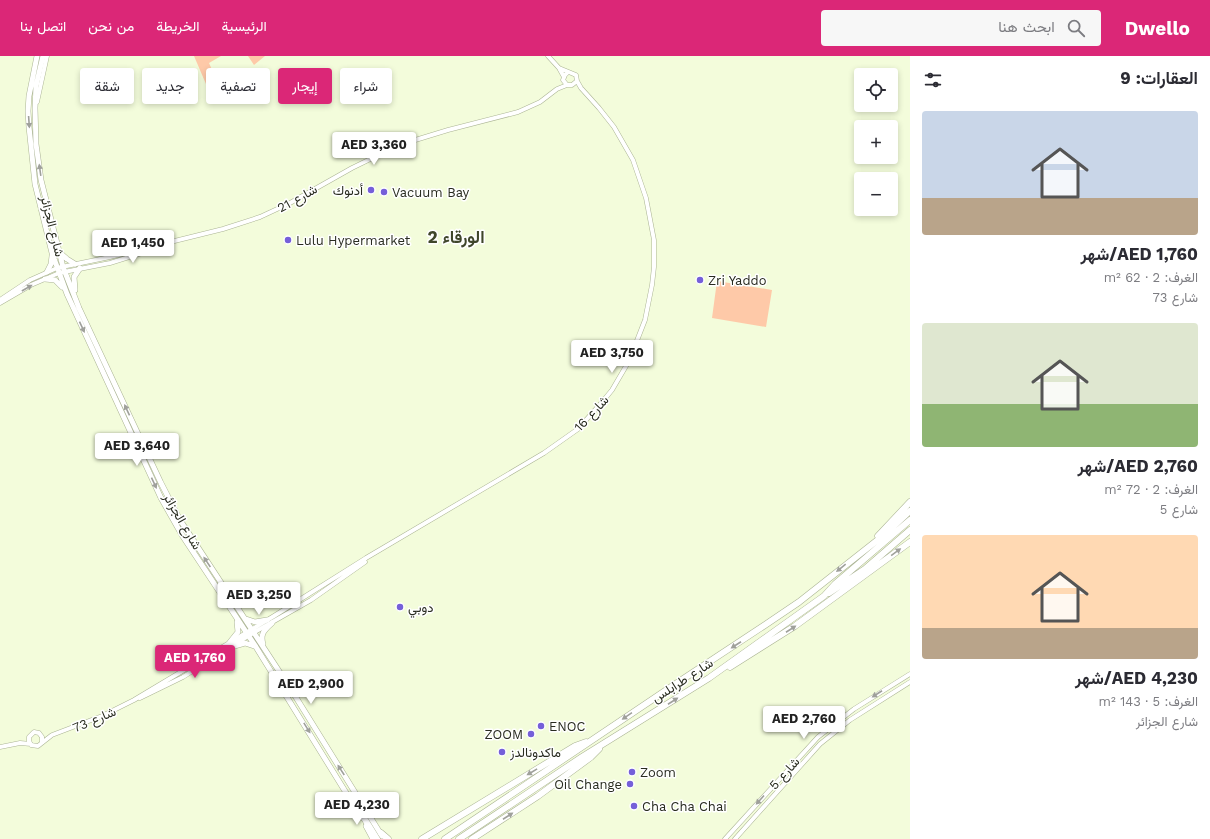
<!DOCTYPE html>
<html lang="ar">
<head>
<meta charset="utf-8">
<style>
  :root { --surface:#fff; --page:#f7f7f7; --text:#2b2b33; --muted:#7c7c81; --accent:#db2777 }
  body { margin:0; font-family:"Work Sans",Vazirmatn,sans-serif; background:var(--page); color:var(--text); direction:rtl; height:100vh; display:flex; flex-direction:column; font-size:15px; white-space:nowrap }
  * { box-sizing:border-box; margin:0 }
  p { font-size:13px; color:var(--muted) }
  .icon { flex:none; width:22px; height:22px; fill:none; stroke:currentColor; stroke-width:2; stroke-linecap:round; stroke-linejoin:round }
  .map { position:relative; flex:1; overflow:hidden; direction:ltr }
  .panel { display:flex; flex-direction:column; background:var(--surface); width:300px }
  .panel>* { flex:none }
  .hud { position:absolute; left:12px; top:12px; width:380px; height:36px; direction:rtl; display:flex; gap:8px }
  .controls { position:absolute; left:854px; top:12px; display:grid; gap:8px }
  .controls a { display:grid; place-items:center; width:44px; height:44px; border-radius:4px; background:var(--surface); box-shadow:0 2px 6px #0003; font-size:20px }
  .price { position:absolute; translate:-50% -34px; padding:0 9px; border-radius:4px; background:#fff; color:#222; font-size:13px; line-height:26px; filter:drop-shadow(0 1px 2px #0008) }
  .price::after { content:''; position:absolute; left:50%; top:24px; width:12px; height:9px; margin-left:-6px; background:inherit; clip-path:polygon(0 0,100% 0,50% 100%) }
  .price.active { background:var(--accent); color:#fff }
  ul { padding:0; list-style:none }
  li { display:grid; align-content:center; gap:8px; height:212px; padding:0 12px }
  li span { display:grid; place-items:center; height:124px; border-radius:4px; color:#555 }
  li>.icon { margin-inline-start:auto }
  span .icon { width:72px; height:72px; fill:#fffc; stroke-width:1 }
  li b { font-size:17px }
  h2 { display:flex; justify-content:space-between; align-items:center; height:48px; padding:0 12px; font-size:17px }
  .tag { padding:0 14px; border-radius:4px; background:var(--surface); box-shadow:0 2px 6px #0003; font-size:14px; line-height:36px }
  .tag.active { background:var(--accent); color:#fff }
  header { display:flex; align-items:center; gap:24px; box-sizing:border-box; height:56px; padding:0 20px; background:var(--accent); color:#fff }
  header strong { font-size:19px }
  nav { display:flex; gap:22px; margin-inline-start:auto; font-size:14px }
  .search { width:280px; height:36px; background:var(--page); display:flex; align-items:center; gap:10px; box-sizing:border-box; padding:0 14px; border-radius:4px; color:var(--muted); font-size:15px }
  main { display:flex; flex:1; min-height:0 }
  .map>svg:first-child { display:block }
  .green { fill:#fec9a8 }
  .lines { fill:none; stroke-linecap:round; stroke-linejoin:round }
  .minor-casing { stroke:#abb494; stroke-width:5 }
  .major-casing { stroke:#abb494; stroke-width:6 }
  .highway-casing { stroke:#abb494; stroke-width:7 }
  .minor { stroke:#fff; stroke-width:4 }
  .major { stroke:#fff; stroke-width:5 }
  .highway { stroke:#fff; stroke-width:6 }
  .oneway { fill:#9fa09b }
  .poi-dot { fill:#755fd9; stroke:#fff; stroke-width:1.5 }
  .labels { text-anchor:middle; stroke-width:3; stroke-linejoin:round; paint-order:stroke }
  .poi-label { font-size:13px; fill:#292c20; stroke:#fff; text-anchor:start }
  .street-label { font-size:13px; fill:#292c20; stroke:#fff }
  .district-label { font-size:17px; font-weight:bold; fill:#3f462a; stroke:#fff }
</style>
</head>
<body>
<header>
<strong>Dwello</strong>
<div class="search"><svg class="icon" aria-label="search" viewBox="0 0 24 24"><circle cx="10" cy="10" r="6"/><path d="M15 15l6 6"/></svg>ابحث هنا</div>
<nav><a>الرئيسية</a><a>الخريطة</a><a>من نحن</a><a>اتصل بنا</a></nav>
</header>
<main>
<section class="panel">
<h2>العقارات: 9<svg class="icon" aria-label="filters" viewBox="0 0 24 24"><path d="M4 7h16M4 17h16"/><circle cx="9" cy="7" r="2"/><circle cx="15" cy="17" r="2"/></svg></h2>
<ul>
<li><span style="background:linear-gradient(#c9d6e8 70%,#b9a48a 0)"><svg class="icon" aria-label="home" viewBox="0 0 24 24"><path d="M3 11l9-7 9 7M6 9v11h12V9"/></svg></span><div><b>AED 1,760/شهر</b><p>الغرف: 2 · 62 m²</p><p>شارع 73</p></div></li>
<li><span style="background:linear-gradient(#dfe7d0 65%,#8fb573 0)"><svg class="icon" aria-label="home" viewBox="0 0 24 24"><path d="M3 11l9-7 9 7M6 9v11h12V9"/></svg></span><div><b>AED 2,760/شهر</b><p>الغرف: 2 · 72 m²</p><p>شارع 5</p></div></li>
<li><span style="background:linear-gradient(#ffd9b3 75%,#b9a48a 0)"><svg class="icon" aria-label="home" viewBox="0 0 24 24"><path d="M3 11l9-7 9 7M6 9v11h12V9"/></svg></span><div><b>AED 4,230/شهر</b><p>الغرف: 5 · 143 m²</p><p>شارع الجزائر</p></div></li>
</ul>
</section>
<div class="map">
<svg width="910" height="783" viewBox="0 0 910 783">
  <rect width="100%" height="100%" fill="#f3fcdb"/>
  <path class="green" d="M194,0H221L209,7L216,23L206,28Z
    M248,0H265L254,9Z
    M717,225L772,234L766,271L712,262Z"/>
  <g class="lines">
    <g class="minor-casing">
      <path id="minor" d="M548,0L559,12L564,21
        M559,12L576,19L577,25L572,29H567L563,24L565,19L568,16
        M37,46L47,0
        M0,244L30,224L57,212L110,201L223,173L260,161L290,147L352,112L399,89L448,74L518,56L540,46L557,33L567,29
        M0,247L31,229L59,217L110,207L171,188
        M140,642L183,621L248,580L311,544L365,506
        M42,686V681L39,677L34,676L29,681V685L31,689L38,690L52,679L102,660L134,644L274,560L366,502L544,397L578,373L603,345L612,334L629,305L645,264L652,229L654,211V184L646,142L633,104L614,71L599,52L581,32L577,25
        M0,691L20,687L31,688
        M725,783L818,681L854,653L910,618
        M735,783L820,688L850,664L910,626"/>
    </g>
    <g class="major-casing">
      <path id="major" d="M37,0L29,40L28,55L29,71L35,128L52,197L67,238L161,442L182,479L256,591L361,761
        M43,0L36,30L35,52L36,88L41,124L63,211L79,252L161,427L180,464L292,635L382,780
        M60,197L67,203L75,208
        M47,216L51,208L52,200
        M45,223L55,224L62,231
        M75,234L74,221L80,212
        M246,563L255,566L267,564
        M230,586L238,576L237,566
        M263,588C260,578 264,574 272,567
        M231,591L245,587L254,590
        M366,770L373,783"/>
    </g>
    <g class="highway-casing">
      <path id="highway" d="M878,480L910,446
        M829,537L865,513L910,474
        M730,611L795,570L910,486
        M360,757L364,762L377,783
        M381,777L388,783
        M422,783L575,690L586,686
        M445,783L668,633L765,569L799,546L884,479L910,455
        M459,783L582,701L709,622L824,540L835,528L910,464
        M472,783L538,740L591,701L599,693"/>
    </g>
    <use href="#minor" class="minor"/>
    <use href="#major" class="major"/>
    <use href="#highway" class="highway"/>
  </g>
  <defs><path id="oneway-solid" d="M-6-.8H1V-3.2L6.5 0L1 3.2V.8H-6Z"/></defs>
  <g class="oneway">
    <use href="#oneway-solid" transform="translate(29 66) rotate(86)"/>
    <use href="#oneway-solid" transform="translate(40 114) rotate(-98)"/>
    <use href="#oneway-solid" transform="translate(27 232) rotate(-30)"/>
    <use href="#oneway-solid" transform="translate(82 271) rotate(65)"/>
    <use href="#oneway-solid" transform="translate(127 354) rotate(-115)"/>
    <use href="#oneway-solid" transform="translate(154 427) rotate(65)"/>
    <use href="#oneway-solid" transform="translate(896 496) rotate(-36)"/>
    <use href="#oneway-solid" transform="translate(207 506) rotate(-124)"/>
    <use href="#oneway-solid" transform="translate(841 512) rotate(141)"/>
    <use href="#oneway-solid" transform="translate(791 573) rotate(-33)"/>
    <use href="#oneway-solid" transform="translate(736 589) rotate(147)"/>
    <use href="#oneway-solid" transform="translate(877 638) rotate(147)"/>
    <use href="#oneway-solid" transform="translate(673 645) rotate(-33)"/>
    <use href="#oneway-solid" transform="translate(627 660) rotate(146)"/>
    <use href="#oneway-solid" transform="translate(307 672) rotate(58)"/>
    <use href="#oneway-solid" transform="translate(341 714) rotate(-123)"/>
    <use href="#oneway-solid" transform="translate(532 716) rotate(149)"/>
    <use href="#oneway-solid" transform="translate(760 744) rotate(132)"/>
    <use href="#oneway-solid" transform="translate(508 760) rotate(-33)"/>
  </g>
  <g class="poi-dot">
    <circle cx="371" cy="134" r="4"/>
    <circle cx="384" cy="136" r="4"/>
    <circle cx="288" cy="184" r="4"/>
    <circle cx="700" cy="224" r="4"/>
    <circle cx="400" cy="551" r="4"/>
    <circle cx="541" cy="670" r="4"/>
    <circle cx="531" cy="678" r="4"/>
    <circle cx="502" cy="696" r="4"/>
    <circle cx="632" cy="716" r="4"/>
    <circle cx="630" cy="728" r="4"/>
    <circle cx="634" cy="750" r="4"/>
  </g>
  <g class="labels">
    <g class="poi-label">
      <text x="363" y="139" text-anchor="end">أدنوك</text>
      <text x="392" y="141">Vacuum Bay</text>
      <text x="296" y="189">Lulu Hypermarket</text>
      <text x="708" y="229">Zri Yaddo</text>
      <text x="408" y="556">دوبي</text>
      <text x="549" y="675">ENOC</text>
      <text x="523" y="683" text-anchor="end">ZOOM</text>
      <text x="510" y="701">ماكدونالدز</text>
      <text x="640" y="721">Zoom</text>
      <text x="622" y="733" text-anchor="end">Oil Change</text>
      <text x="642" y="755">Cha Cha Chai</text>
    </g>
    <g class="street-label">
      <text transform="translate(297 142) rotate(-29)" y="5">شارع 21</text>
      <text transform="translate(53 170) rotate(76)" y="5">شارع الجزائر</text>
      <text transform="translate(591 357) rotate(-47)" y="5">شارع 16</text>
      <text transform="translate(183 465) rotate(60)" y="5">شارع الجزائر</text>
      <text transform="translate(682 624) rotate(-33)" y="5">شارع طرابلس</text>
      <text transform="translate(94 663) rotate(-23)" y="5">شارع 73</text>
      <text transform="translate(784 717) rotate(-48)" y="5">شارع 5</text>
    </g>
    <g class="district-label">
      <text x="456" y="187">الورقاء 2</text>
    </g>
  </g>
</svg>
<div class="controls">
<a><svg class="icon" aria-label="locate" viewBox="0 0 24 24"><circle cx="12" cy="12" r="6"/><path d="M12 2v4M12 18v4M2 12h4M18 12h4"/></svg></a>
<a>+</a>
<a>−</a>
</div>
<b class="price" style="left:374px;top:110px">AED 3,360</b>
<b class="price" style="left:133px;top:208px">AED 1,450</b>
<b class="price" style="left:612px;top:318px">AED 3,750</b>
<b class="price" style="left:137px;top:411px">AED 3,640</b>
<b class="price" style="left:259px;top:560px">AED 3,250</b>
<b class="price active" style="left:195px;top:623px">AED 1,760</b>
<b class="price" style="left:311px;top:649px">AED 2,900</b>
<b class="price" style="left:804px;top:684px">AED 2,760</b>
<b class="price" style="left:357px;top:770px">AED 4,230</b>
<div class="hud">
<a class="tag">شراء</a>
<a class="tag active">إيجار</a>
<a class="tag">تصفية</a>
<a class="tag">جديد</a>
<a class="tag">شقة</a>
</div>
</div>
</main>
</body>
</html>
